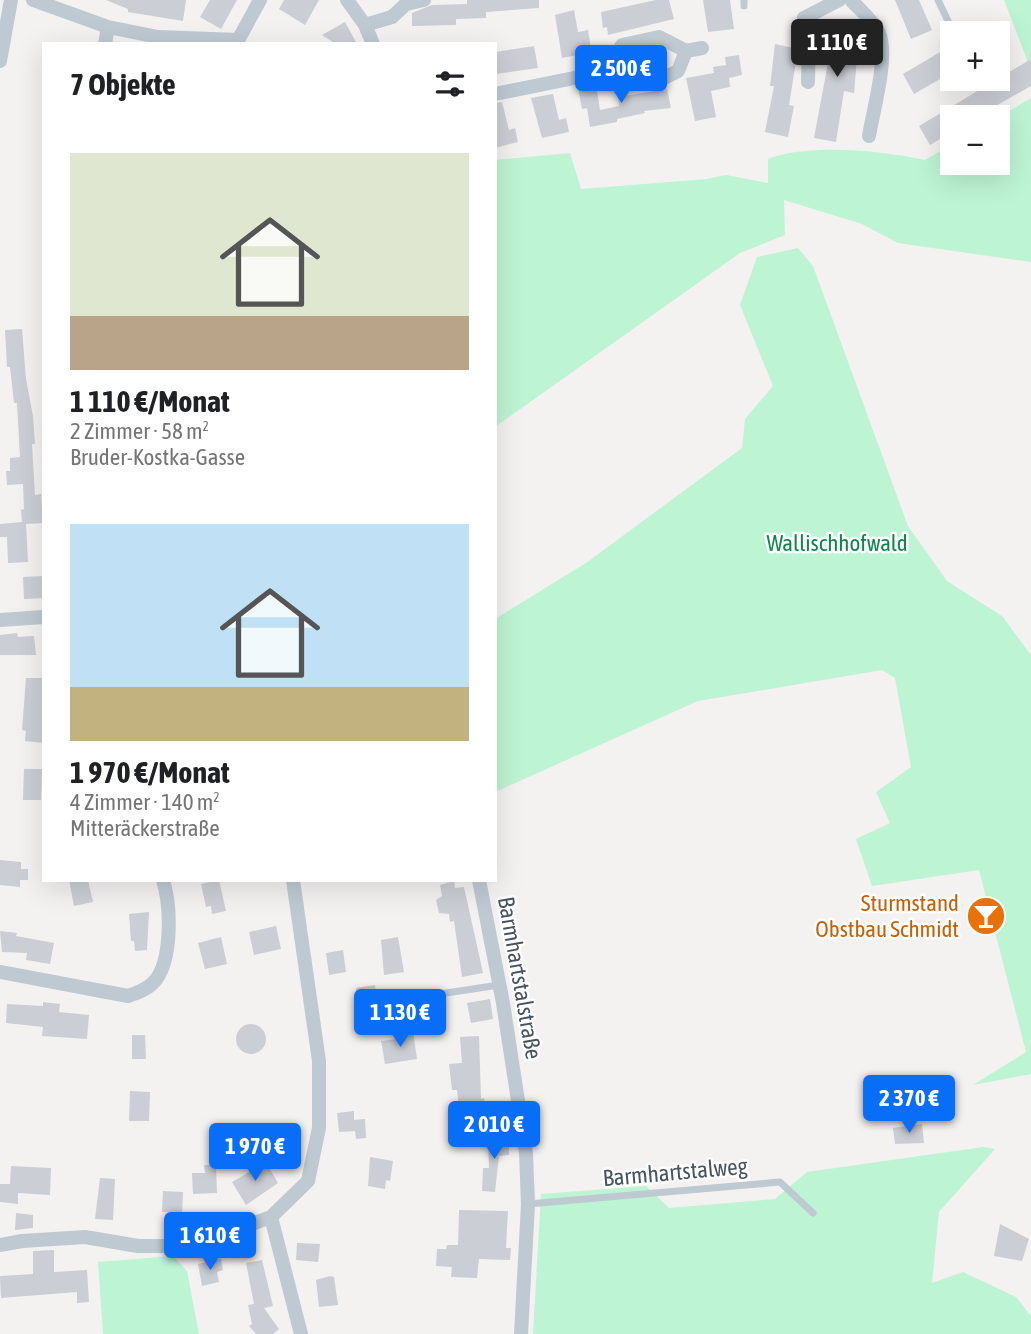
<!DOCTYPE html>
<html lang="de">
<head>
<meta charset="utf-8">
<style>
  :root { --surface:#fff; --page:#f2f2f2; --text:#202124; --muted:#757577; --accent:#086df7 }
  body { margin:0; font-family:"Asap Condensed",sans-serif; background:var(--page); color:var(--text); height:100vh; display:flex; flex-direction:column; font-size:26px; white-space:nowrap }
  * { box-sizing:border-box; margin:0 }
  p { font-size:23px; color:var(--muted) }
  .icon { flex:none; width:38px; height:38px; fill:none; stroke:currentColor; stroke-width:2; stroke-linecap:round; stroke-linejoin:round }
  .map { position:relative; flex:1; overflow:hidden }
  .side { position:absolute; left:42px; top:42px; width:455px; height:840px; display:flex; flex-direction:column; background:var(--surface); border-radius:0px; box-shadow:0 7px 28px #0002 }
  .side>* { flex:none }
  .buttons { position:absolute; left:940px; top:21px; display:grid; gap:14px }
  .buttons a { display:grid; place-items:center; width:70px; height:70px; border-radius:0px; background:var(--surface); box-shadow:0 7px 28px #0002; font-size:35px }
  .price { position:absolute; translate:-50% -60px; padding:0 16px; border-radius:7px; background:var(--accent); color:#fff; font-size:23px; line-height:46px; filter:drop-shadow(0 2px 4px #0008) }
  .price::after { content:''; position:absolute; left:50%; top:42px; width:21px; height:16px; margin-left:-10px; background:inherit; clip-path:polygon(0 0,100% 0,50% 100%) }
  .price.on { background:#222; color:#fff }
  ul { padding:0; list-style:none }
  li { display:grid; align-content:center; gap:14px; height:371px; padding:0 28px }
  li span { display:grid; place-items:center; height:217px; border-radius:0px; color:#555 }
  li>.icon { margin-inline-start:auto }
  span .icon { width:126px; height:126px; fill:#fffc; stroke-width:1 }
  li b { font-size:30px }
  h2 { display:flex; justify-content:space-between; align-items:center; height:84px; padding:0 28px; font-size:30px }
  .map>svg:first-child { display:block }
  .green { fill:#bdf4d3 }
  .building { fill:#cbced4 }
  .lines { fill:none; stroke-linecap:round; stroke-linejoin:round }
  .lane { stroke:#bec9d2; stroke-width:7 }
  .street { stroke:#bec9d2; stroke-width:14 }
  .labels { text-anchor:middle; stroke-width:5; stroke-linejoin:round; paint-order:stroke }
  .park-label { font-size:23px; fill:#0f864c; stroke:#fff }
  .food-label { font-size:23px; fill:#c56008; stroke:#fff; text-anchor:end }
  .street-label { font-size:23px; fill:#475561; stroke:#fff }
</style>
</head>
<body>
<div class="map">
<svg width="1031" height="1334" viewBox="0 0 1031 1334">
  <rect width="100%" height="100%" fill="#f4f1f1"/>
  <path class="green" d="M1004,0H1031V70Z
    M1031,98V262L898,243L862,224L784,200L785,235L740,253L495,427V160L570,153L581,189L707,179L726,175L768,183V159C810,143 881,151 925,160L952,144V163H998V118Z
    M798,248L813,266L908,526L947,581L1002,616L1031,655V1074L973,1085L1026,1052L979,870L872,886L856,839L890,823L876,792L911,767L895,678L882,670L698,701L495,792V619L586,563L742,448L745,419L773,386L740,305L757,257Z
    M983,1147L995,1149L939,1212L932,1283L963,1272L1016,1297L1031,1316V1334H533L541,1194L646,1186L669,1208L775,1199L807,1172Z
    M173,1256L187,1271L199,1334H103L98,1262Z"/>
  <path class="building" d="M106,0H186L183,21L128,12V9Z
    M210,0H237L221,29L200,17Z
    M284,0H319L305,25L279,9Z
    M467,0H539V8L486,12V18L456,19V25L412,26V13L432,5L467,4Z
    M656,0H669L674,19L608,35L607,27L603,28L601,12Z
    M703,0H730L734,29L708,32Z
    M895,0H919L932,30L911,39Z
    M574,10L578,32L588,30L591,48L581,49L582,54L562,58L555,15Z
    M830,19L854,20V44L858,45L854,93L844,91L836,142L814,138L828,63H831L833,32L829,31Z
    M345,22L357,44H336L322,35Z
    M775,44L798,49L789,105L794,106L788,137L765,132L774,86H770Z
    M952,45V72L914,94L903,74Z
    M534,46L538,68L495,74V52Z
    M739,55L742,75L729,78L730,87L711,91L716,117L695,121L686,78L714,73L713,67L726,65L725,57Z
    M1031,59V86L976,117H944L952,132L930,145L919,126Z
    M596,85L600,110L619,106L618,97L667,89L671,108L644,111L645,113L617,119V122L590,127L587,108L582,109L578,88Z
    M553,94L559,120L566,118L569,132L542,138L531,98Z
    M502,102L509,130L515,128L518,142L495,148V103Z
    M22,329L26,379L33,416L35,444H32L35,495L41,494L43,523L26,524L28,562L8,563L7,537H0V524L22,522L21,510L24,509L23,484L7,485L6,471H10V458L20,457L17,403H14L10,367H7L5,330Z
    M44,576V598L24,599L23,577Z
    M17,633L18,637L34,636L36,655H0V635Z
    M26,678H42L43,743L25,741L26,731L22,730Z
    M24,769H42L41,800H23Z
    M0,860L21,862V869H28V880H20V887L0,885Z
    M69,880H88L93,902L74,906Z
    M219,880L226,911L212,914L211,906L206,907L201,884Z
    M454,881L455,888L464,887L483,973L462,977L454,921L450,922L449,914L439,913L436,900L442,896L440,885Z
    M149,912L147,950L135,951L134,941H131L129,914Z
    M276,926L281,949L254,955L249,932Z
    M0,931L17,933L16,936L54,943L50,964L26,960L27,953L2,952Z
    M221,937L227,964L205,969L198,943Z
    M398,937L404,972L384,975L381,940Z
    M343,950L346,972L329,975L326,953Z
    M375,985L378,1004L359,1007L356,988Z
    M490,999L493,1019L471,1023L467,1003Z
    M43,1002L60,1004L59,1012L89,1015L87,1039L42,1036L43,1027L6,1023L7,1004L43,1006Z
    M236 1039a15 15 0 1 1 30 0a15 15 0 1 1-30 0Z
    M413,1031L417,1059L385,1064L381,1041L398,1039L397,1034Z
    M132,1035H145L146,1059H132Z
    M479,1036L481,1099L484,1098L487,1129L462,1132L457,1090H452L449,1064L462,1063L460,1037Z
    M130,1091L150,1092L149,1121H129Z
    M354,1111V1120L365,1119L366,1138L356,1139L355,1131L339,1132L337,1113Z
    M922,1124L924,1143L895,1144L893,1128Z
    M509,1136V1155L499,1156L495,1192L482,1191L483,1168H489L488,1137Z
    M370,1157L393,1161L390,1181L386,1180L385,1189L368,1186Z
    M266,1162L278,1183L246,1205L232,1182Z
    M204,1165H216L217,1193L193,1194L192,1173H205Z
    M11,1166L51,1168L50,1195L18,1193V1204L0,1202V1184H10Z
    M100,1178L115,1179L113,1220L95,1219Z
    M163,1191L183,1192L182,1213L162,1212Z
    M459,1210L508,1211L506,1248H511L510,1260L479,1259L477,1278L451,1277L452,1267L436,1266L437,1249H446L447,1245H458Z
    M16,1213L33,1215V1228L15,1230Z
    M1000,1224L1029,1239L1022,1261L994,1256Z
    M297,1243L320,1244L318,1262L296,1260Z
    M54,1250V1272L87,1270L89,1302L77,1303V1292L1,1298L0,1276L33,1274V1251Z
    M221,1259L223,1270L217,1272L219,1282L202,1286L198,1264Z
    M262,1260L273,1306L264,1308L279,1329L273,1334H256L249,1326L252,1324L248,1305L254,1304L246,1263Z
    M330,1276L334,1277L338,1305L319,1307L316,1280Z"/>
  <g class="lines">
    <path class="lane" d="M744,0V6
      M938,0L948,21
      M400,1000L499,985
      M528,1204L780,1182L813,1213"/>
    <path class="street" d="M33,0L108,27L158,37L238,40
      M347,0L365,25L373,44
      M851,0C860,10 873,20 879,33C889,56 873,111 869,136
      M365,25L392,17L406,4L424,0
      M659,37L686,51L678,71L662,79L634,84L609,71L622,45Z
      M105,44L108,27
      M236,44L260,0
      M686,51L702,48
      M0,61L11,0
      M808,82L809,38L804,18L839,0
      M495,94L609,71
      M0,620L44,617
      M479,880L503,1003L526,1153L528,1204L521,1334
      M0,972L128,996C137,993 146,990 153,983C173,963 171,906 163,880
      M271,1217L301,1334
      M0,1245L22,1241L85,1237L138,1246H191L271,1217L308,1181L319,1128V1061L293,880"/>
  </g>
  <defs>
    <g id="bar-disc" transform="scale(2.0125)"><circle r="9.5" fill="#e8710a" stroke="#fff"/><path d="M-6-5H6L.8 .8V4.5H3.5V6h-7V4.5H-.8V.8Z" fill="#fff"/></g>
  </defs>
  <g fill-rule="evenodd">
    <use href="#bar-disc" x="986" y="916"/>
  </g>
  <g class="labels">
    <g class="park-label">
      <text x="837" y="551">Wallischhofwald</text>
    </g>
    <g class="food-label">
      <text x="959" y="911">Sturmstand<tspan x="959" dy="26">Obstbau Schmidt</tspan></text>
    </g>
    <g class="street-label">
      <text transform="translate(520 978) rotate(80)" y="8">Barmhartstalstraße</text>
      <text transform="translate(675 1172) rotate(-5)" y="8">Barmhartstalweg</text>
    </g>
  </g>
</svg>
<div class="buttons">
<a>+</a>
<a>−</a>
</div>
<b class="price on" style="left:837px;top:79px">1 110 €</b>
<b class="price" style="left:621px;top:105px">2 500 €</b>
<b class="price" style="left:400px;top:1049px">1 130 €</b>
<b class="price" style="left:909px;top:1135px">2 370 €</b>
<b class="price" style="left:494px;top:1161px">2 010 €</b>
<b class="price" style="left:255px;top:1183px">1 970 €</b>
<b class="price" style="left:210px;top:1272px">1 610 €</b>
<section class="side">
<h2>7 Objekte<svg class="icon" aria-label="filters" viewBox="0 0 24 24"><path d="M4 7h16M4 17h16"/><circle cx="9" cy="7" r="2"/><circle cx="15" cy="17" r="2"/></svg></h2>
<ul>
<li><span style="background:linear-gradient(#dfe7d0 75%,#b9a48a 0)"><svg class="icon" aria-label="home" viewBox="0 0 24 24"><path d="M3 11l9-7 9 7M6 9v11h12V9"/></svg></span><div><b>1 110 €/Monat</b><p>2 Zimmer · 58 m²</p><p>Bruder-Kostka-Gasse</p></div></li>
<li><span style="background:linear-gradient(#bfe0f5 75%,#c2b280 0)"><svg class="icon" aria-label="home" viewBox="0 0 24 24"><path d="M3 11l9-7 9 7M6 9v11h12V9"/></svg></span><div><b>1 970 €/Monat</b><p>4 Zimmer · 140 m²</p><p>Mitteräckerstraße</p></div></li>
</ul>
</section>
</div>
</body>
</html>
